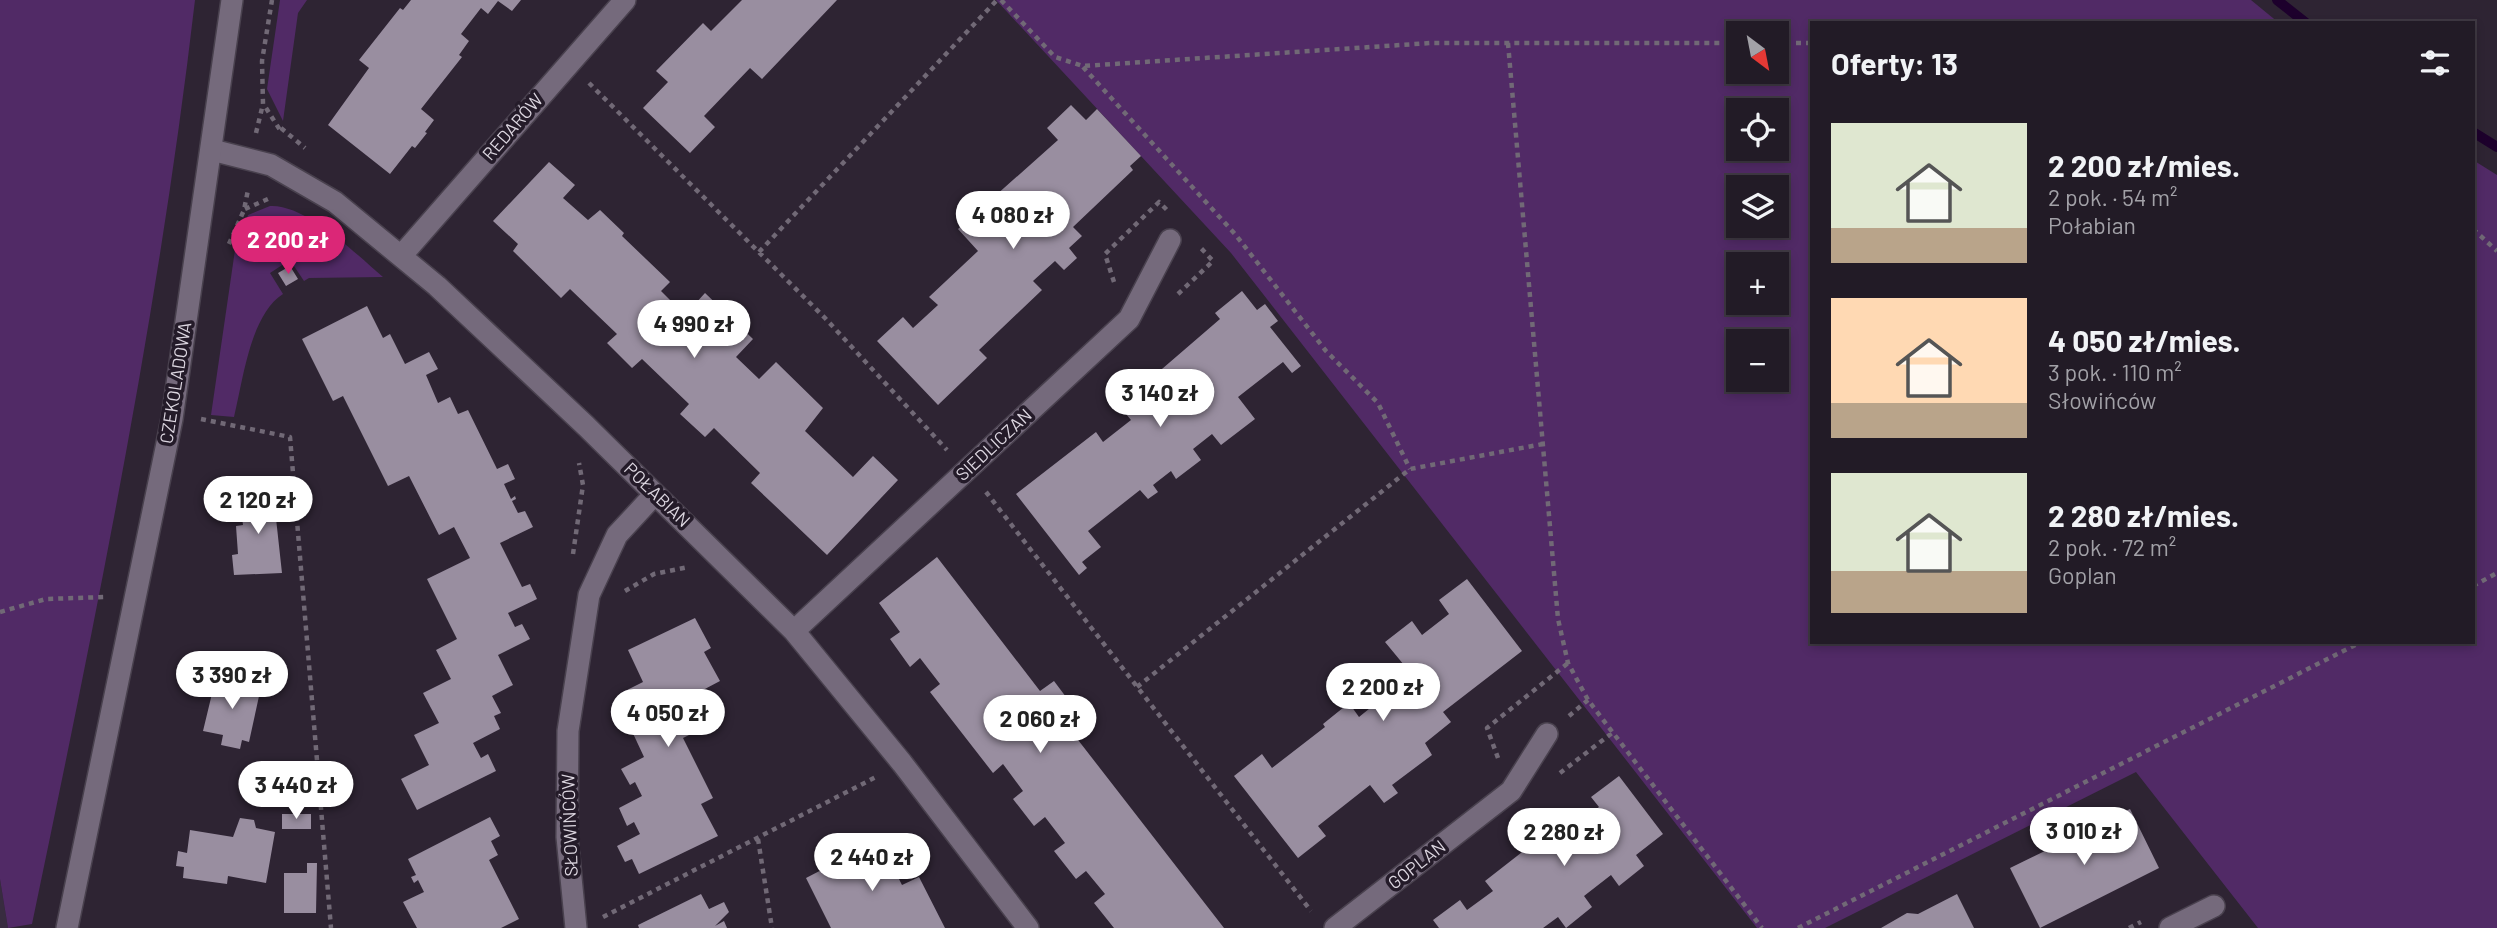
<!DOCTYPE html>
<html lang="pl">
<head>
<meta charset="utf-8">
<style>
  :root { --surface:#221b26; --page:#2a242e; --text:#f1f3f6; --muted:#a2a1a7; --line:#3f3943; --accent:#db2777 }
  body { margin:0; font-family:Barlow,sans-serif; background:var(--page); color:var(--text); height:100vh; display:flex; flex-direction:column; font-size:26px; white-space:nowrap }
  * { box-sizing:border-box; margin:0 }
  p { font-size:23px; color:var(--muted) }
  .icon { flex:none; width:38px; height:38px; fill:none; stroke:currentColor; stroke-width:2; stroke-linecap:round; stroke-linejoin:round }
  .map { position:relative; flex:1; overflow:hidden }
  .panel { position:absolute; left:1810px; top:21px; width:665px; height:623px; display:flex; flex-direction:column; background:var(--surface); border-radius:0px; box-shadow:0 4px 10px #0003,0 0 0 2px var(--line) }
  .panel>* { flex:none }
  .needle { width:46px; rotate:148deg }
  .tools { position:absolute; left:1726px; top:21px; display:grid; gap:14px }
  .tools a { display:grid; place-items:center; width:63px; height:63px; border-radius:0px; background:var(--surface); box-shadow:0 4px 10px #0003,0 0 0 2px var(--line); font-size:35px }
  .price { position:absolute; translate:-50% -60px; padding:0 16px; border-radius:24px; background:#fff; color:#222; font-size:23px; line-height:46px; filter:drop-shadow(0 2px 4px #0008) }
  .price::after { content:''; position:absolute; left:50%; top:42px; width:21px; height:16px; margin-left:-10px; background:inherit; clip-path:polygon(0 0,100% 0,50% 100%) }
  .price.selected { background:var(--accent); color:#fff }
  ul { padding:0; list-style:none }
  li { display:flex; align-items:center; gap:21px; height:175px; padding:0 21px }
  li span { display:grid; place-items:center; flex:none; width:196px; height:140px; border-radius:0px; color:#555 }
  li>.icon { margin-inline-start:auto }
  span .icon { width:84px; height:84px; fill:#fffc; stroke-width:1 }
  li b { font-size:30px }
  h2 { display:flex; justify-content:space-between; align-items:center; height:84px; padding:0 21px; font-size:30px }
  .map>svg:first-child { display:block }
  .built { fill:#382c40 }
  .green { fill:#512a66; fill-rule:evenodd }
  .lines { fill:none; stroke-linecap:round; stroke-linejoin:round }
  .stream { stroke:#1d002c; stroke-width:10 }
  .building { fill:#998ea0 }
  .street-casing { stroke:#49414e; stroke-width:24 }
  .secondary-casing { stroke:#49414e; stroke-width:24 }
  .path { stroke:#716976; stroke-width:4.5; stroke-dasharray:5 5; stroke-linecap:butt }
  .street { stroke:#756a7c; stroke-width:21 }
  .secondary { stroke:#756a7c; stroke-width:21 }
  .labels { text-anchor:middle; stroke-width:7; stroke-linejoin:round; paint-order:stroke }
  .street-label { font-size:18px; fill:#dcd6e0; stroke:#241b29 }
</style>
</head>
<body>
<div class="map">
<svg width="2497" height="928" viewBox="0 0 2497 928">
  <rect width="100%" height="100%" fill="#2e2433"/>
  <path class="built" d="M0,879L8,928H0Z"/>
  <path class="green" d="M0,0H195C159,311 96,617 32,924L8,928L0,879Z
    M280,0H307L298,13L283,121L267,89Z
    M996,0H2251L2279,23H1811V642H2473V160L2497,175V928H2258L2136,772L1825,928H1757L1231,253ZM1776,33V72H1738V33ZM1776,110V149H1738V110ZM1776,187V226H1738V187ZM1776,264V303H1738V264ZM1776,341V380H1738V341Z
    M270,206C306,204 356,254 383,277L309,278L304,281L290,260L270,273L283,294C250,315 243,381 234,417L211,415L235,250L248,215Z"/>
  <g class="lines">
    <path class="stream" d="M2277,0L2306,23
      M2473,132L2497,147"/>
  </g>
  <path class="building" d="M411,0H521L512,11L498,1L488,14L481,8L461,34L469,41L459,55L462,57L421,109L434,120L425,132L427,133L415,148L412,146L390,174L328,125L369,68L359,60L400,8L403,10Z
    M742,0H837L762,79L750,68L704,116L715,127L690,153L643,108L668,82L656,71L703,23L711,31Z
    M1071,105L1086,120L1097,109L1141,156L1130,166L1133,170L1073,227L1082,236L1069,248L1077,258L1064,270L1055,261L1033,281L1042,290L979,350L987,358L938,405L877,341L903,317L913,328L938,305L929,297L978,251L958,229L1058,140L1047,128Z
    M549,162L575,185L563,198L588,220L600,210L624,233L622,236L670,282L661,291L685,315L705,293L753,339L736,357L759,379L776,362L823,408L805,431L853,477L873,456L898,480L827,555L751,483L760,473L714,428L705,437L680,414L689,404L666,382L642,359L632,368L607,343L617,334L570,289L561,298L513,251L518,244L493,221Z
    M290,266L298,279L286,286L278,273Z
    M1242,291L1257,310L1265,304L1278,321L1270,327L1301,366L1292,373L1283,362L1238,397L1255,419L1221,445L1212,434L1193,449L1201,460L1176,479L1171,471L1153,485L1158,492L1148,499L1140,490L1088,531L1101,547L1082,562L1087,568L1079,575L1016,494L1096,432L1103,442L1131,420L1126,414L1150,395L1148,391L1161,382L1155,375L1220,319L1215,313Z
    M367,306L383,338L390,334L405,364L429,352L438,369L426,375L438,403L450,397L458,414L468,410L497,469L508,464L515,479L504,484L511,499L515,496L516,499L512,501L518,513L525,511L533,527L500,543L522,587L530,584L537,599L508,613L515,627L522,624L530,639L498,655L513,685L492,696L501,713L494,716L500,729L473,743L481,758L488,754L496,771L417,810L401,779L429,765L414,735L439,723L423,693L451,679L436,650L457,639L427,579L470,558L454,527L439,535L409,476L388,486L343,396L333,401L302,339Z
    M273,491L282,573L234,575L232,555L238,554L236,526L243,525L239,494Z
    M937,557L1040,691L1054,681L1075,709L1061,718L1224,928H1114L1094,903L1105,894L1086,871L1076,879L1054,851L1065,843L1045,817L1034,826L1013,799L1023,791L1003,764L993,773L930,692L940,684L920,658L910,667L890,639L900,632L879,603Z
    M1467,579L1522,651L1443,712L1451,722L1425,743L1432,755L1392,785L1398,793L1384,803L1370,785L1318,826L1326,836L1298,858L1234,776L1262,754L1272,768L1325,727L1323,724L1349,703L1359,717L1385,696L1378,686L1404,665L1385,642L1412,621L1422,635L1449,614L1439,600Z
    M695,618L711,648L704,652L720,681L686,699L701,729L683,738L713,798L701,804L718,836L639,874L632,859L625,862L617,846L640,834L634,822L627,826L619,808L642,796L635,782L630,785L621,769L644,757L630,727L645,720L637,705L631,709L623,692L643,682L628,650Z
    M216,677L261,687L249,742L242,740L240,749L221,745L223,735L203,731Z
    M1619,776L1663,834L1636,855L1644,866L1619,886L1611,875L1584,896L1592,907L1566,928L1558,917L1543,928H1439L1433,920L1460,900L1467,910L1493,891L1485,881L1566,818L1574,827L1599,807L1591,797Z
    M2130,809L2159,868L2040,928L2010,868L2049,849L2055,839L2080,827L2090,828Z
    M282,814H311V829H282Z
    M490,817L500,836L491,841L498,855L489,860L519,919L501,928H417L403,902L424,892L418,880L414,883L411,877L416,875L408,859Z
    M240,818L254,820L256,828L275,832L266,883L228,876L227,884L183,878L184,867L176,866L178,851L187,853L190,830L233,837Z
    M885,837L900,869L895,871L902,885L919,877L945,928H831L806,878Z
    M307,863H317L316,913H284V873H307Z
    M701,894L709,909L724,902L729,912L715,926L724,921L727,928H639L638,925Z
    M1957,894L1974,928H1881L1907,913L1918,914Z"/>
  <g class="lines">
    <g class="street-casing">
      <path id="street" d="M212,150L271,165L335,202L437,286L586,426L794,631L902,763L1028,928
        M402,255L625,0
        M794,631L1129,319L1170,240
        M576,928L567,837L568,731L589,595L617,535L655,494
        M1335,928L1511,791L1547,734
        M2170,928L2214,906"/>
    </g>
    <g class="secondary-casing">
      <path id="secondary" d="M67,928L172,419L232,0"/>
    </g>
    <path class="path" d="M1001,0L1055,57L1083,66L1431,43H1738
      M1508,43L1558,619L1568,663L1588,700L1762,928
      M1776,43H1811
      M1083,67L1235,234L1326,351L1378,403L1410,469
      M589,83L825,318L947,450
      M266,108L280,130
      M281,128L305,148
      M256,133L263,104L262,61L272,0
      M245,209L268,199
      M2473,229L2497,251
      M229,244L244,210L248,190
      M759,252L997,0
      M1114,282L1105,254L1159,202L1168,211
      M1178,294L1213,261L1199,246
      M201,419L290,437L331,928
      M986,492L1311,911
      M573,554L583,485L579,463
      M2473,586L2497,573
      M625,591L654,574L688,567
      M0,612L46,599L105,597
      M1137,687L1410,469L1543,444
      M1569,716L1588,700
      M1498,758L1487,728L1568,663
      M1560,773L1612,733
      M758,839L772,928
      M603,917L876,777
      M1798,928L2361,642
      M2129,928L2141,922"/>
    <use href="#street" class="street"/>
    <use href="#secondary" class="secondary"/>
  </g>
  <g class="labels">
    <g class="street-label">
      <text transform="translate(513 127) rotate(-49)" y="6">REDARÓW</text>
      <text transform="translate(176 383) rotate(-81)" y="6">CZEKOLADOWA</text>
      <text transform="translate(994 445) rotate(-43)" y="6">SIEDLICZAN</text>
      <text transform="translate(657 495) rotate(44)" y="6">POŁABIAN</text>
      <text transform="translate(570 825) rotate(-92)" y="6">SŁOWIŃCÓW</text>
      <text transform="translate(1417 865) rotate(-38)" y="6">GOPLAN</text>
    </g>
  </g>
</svg>
<div class="tools">
<a><svg class="needle" viewBox="-14 -14 28 28"><path d="M0-13l5 13h-10z" fill="#e53935"/><path d="M0 13l5-13h-10z" fill="#a2a1a7"/></svg></a>
<a><svg class="icon" aria-label="locate" viewBox="0 0 24 24"><circle cx="12" cy="12" r="6"/><path d="M12 2v4M12 18v4M2 12h4M18 12h4"/></svg></a>
<a><svg class="icon" aria-label="layers" viewBox="0 0 24 24"><path d="M12 4l9 5-9 5-9-5zM3 14l9 5 9-5"/></svg></a>
<a>+</a>
<a>−</a>
</div>
<b class="price" style="left:1013px;top:251px">4 080 zł</b>
<b class="price selected" style="left:288px;top:276px">2 200 zł</b>
<b class="price" style="left:694px;top:360px">4 990 zł</b>
<b class="price" style="left:1160px;top:429px">3 140 zł</b>
<b class="price" style="left:258px;top:536px">2 120 zł</b>
<b class="price" style="left:232px;top:711px">3 390 zł</b>
<b class="price" style="left:1383px;top:723px">2 200 zł</b>
<b class="price" style="left:668px;top:749px">4 050 zł</b>
<b class="price" style="left:1040px;top:755px">2 060 zł</b>
<b class="price" style="left:296px;top:821px">3 440 zł</b>
<b class="price" style="left:2084px;top:867px">3 010 zł</b>
<b class="price" style="left:1564px;top:868px">2 280 zł</b>
<b class="price" style="left:872px;top:893px">2 440 zł</b>
<section class="panel">
<h2>Oferty: 13<svg class="icon" aria-label="filters" viewBox="0 0 24 24"><path d="M4 7h16M4 17h16"/><circle cx="9" cy="7" r="2"/><circle cx="15" cy="17" r="2"/></svg></h2>
<ul>
<li><span style="background:linear-gradient(#dfe7d0 75%,#b9a48a 0)"><svg class="icon" aria-label="home" viewBox="0 0 24 24"><path d="M3 11l9-7 9 7M6 9v11h12V9"/></svg></span><div><b>2 200 zł/mies.</b><p>2 pok. · 54 m²</p><p>Połabian</p></div></li>
<li><span style="background:linear-gradient(#ffd9b3 75%,#b9a48a 0)"><svg class="icon" aria-label="home" viewBox="0 0 24 24"><path d="M3 11l9-7 9 7M6 9v11h12V9"/></svg></span><div><b>4 050 zł/mies.</b><p>3 pok. · 110 m²</p><p>Słowińców</p></div></li>
<li><span style="background:linear-gradient(#dfe7d0 70%,#b9a48a 0)"><svg class="icon" aria-label="home" viewBox="0 0 24 24"><path d="M3 11l9-7 9 7M6 9v11h12V9"/></svg></span><div><b>2 280 zł/mies.</b><p>2 pok. · 72 m²</p><p>Goplan</p></div></li>
</ul>
</section>
</div>
</body>
</html>
